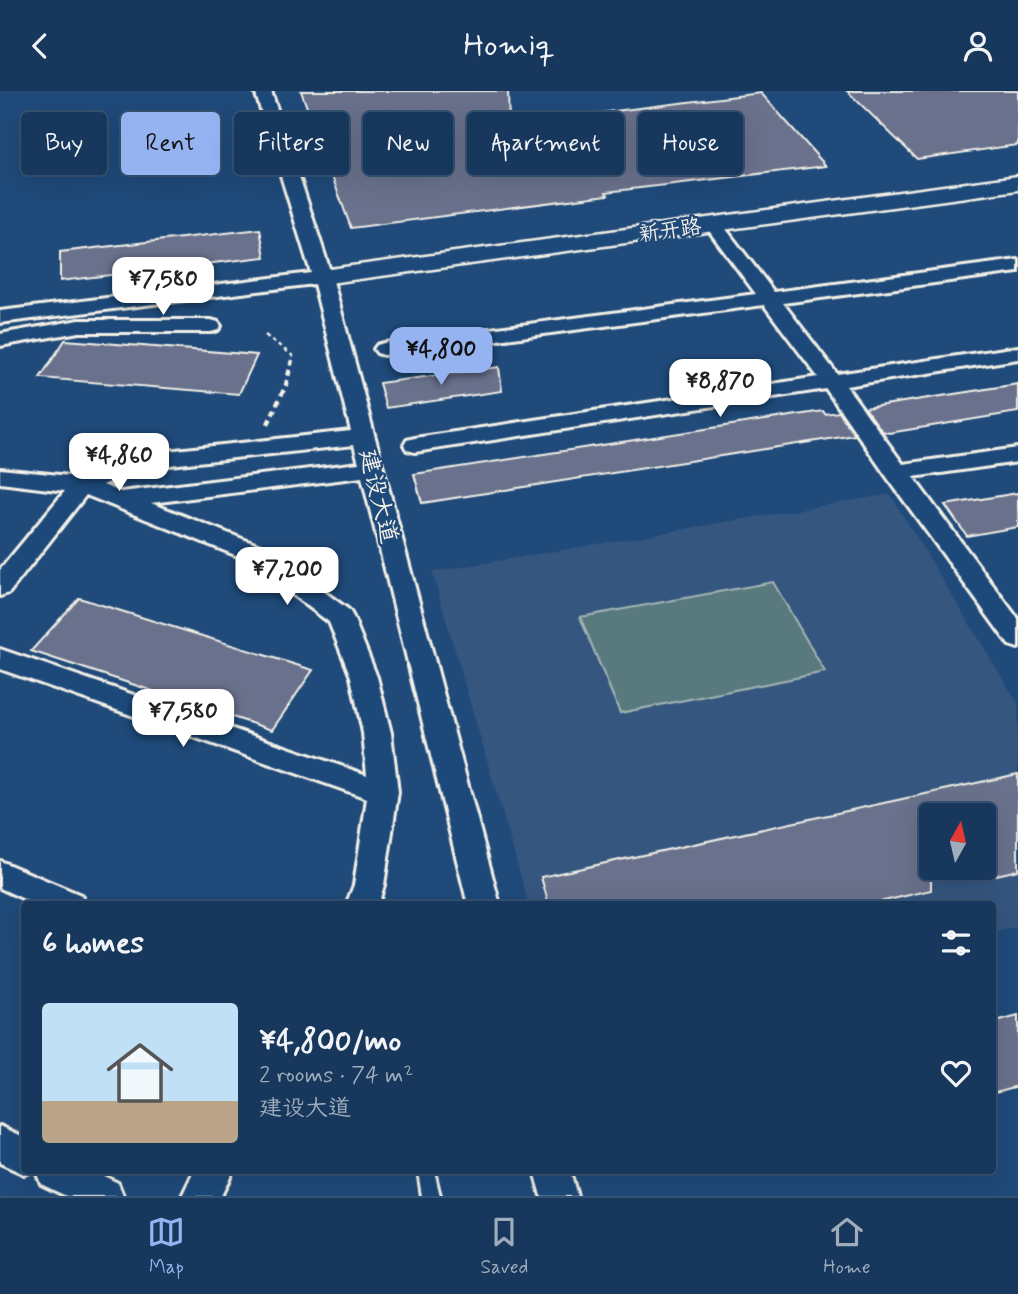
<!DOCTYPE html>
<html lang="en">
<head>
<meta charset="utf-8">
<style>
  :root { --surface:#17385c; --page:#244365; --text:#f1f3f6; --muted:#9eacbb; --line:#365272; --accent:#95b2f1 }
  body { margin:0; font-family:Mynerve,"LXGW WenKai TC",sans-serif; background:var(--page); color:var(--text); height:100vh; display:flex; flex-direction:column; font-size:26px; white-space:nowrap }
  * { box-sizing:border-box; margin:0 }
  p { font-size:23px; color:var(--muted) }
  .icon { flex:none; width:38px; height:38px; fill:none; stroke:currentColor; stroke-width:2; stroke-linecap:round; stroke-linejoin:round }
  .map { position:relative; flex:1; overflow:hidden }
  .details { position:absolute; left:21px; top:810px; width:975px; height:273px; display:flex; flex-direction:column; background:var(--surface); border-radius:7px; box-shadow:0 7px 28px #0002,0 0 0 2px var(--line) }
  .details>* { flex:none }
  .guide { position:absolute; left:21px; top:21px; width:976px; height:63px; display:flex; gap:14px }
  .needle { width:46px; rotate:8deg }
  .tools { position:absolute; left:919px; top:712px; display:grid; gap:14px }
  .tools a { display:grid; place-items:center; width:77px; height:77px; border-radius:7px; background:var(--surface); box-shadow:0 7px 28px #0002,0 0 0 2px var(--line); font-size:35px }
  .price { position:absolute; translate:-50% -60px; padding:0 16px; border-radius:14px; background:#fff; color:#222; font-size:23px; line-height:46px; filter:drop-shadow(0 2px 4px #0008) }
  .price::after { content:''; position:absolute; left:50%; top:42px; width:21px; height:16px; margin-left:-10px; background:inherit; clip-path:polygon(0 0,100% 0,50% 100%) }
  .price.current { background:var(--accent); color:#111 }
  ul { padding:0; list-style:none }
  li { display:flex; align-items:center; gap:21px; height:175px; padding:0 21px }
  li+li { border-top:2px solid var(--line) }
  li span { display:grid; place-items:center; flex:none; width:196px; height:140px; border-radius:7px; color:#555 }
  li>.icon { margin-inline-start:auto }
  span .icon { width:84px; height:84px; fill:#fffc; stroke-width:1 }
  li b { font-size:30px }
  h2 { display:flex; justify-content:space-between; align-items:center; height:84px; padding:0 21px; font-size:30px }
  .pill { padding:0 24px; border-radius:7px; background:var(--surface); box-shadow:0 7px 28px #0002,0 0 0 2px var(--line); font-size:24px; line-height:63px }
  .pill.current { background:var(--accent); color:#111 }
  header { display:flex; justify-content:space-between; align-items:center; height:91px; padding:0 21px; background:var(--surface); font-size:32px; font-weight:600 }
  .dock { display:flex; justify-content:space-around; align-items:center; height:98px; border-top:2px solid var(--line); background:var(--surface); font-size:19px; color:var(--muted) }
  .dock a { display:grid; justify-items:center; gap:4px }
  .dock .current { color:var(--accent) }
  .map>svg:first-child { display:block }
  .built { fill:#35567f; fill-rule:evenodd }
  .green { fill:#597a7f; stroke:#a6b6b4; stroke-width:2 }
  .building { fill:#69718c; stroke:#f4f1e8; stroke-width:2 }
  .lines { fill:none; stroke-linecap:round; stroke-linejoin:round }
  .service-casing { stroke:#f4f1e8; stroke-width:6 }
  .minor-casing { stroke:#f4f1e8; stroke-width:6 }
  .tertiary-casing { stroke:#f4f1e8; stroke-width:5 }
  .path-far1 { stroke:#f4f1e8; stroke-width:2.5; stroke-dasharray:4.5 3.5; stroke-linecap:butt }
  .path { stroke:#f4f1e8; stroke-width:4.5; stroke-dasharray:6 4.5; stroke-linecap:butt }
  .service { fill:#1f4a7a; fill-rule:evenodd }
  .minor { fill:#1f4a7a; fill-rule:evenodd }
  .tertiary { fill:#1f4a7a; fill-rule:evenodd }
  .labels { text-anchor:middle; stroke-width:5; stroke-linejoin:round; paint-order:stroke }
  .far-street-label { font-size:21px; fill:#f4f1e8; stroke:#1f4a7a }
  .street-label { font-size:24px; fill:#f4f1e8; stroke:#1f4a7a }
</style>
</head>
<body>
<header><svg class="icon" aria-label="back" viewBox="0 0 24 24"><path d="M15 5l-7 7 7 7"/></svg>Homiq<svg class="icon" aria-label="person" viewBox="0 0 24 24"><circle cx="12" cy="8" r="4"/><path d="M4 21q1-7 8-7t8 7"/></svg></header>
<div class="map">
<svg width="1018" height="1105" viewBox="0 0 1018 1105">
  <rect width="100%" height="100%" fill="#1f4a7a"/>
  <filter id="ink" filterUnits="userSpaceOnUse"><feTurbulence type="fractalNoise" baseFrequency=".0143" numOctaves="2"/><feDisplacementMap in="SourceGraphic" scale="14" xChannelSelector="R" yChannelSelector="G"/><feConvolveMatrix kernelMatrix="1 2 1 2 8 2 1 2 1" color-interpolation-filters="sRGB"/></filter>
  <g filter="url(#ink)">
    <path class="built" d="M890,403L1018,612V836L992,842V814H529L432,481ZM931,724H984V777H931Z"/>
    <path class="green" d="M773,491L825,581L620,622L580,526Z"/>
    <path class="building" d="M301,0H508L509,33L761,2L826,75L606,101L608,104L351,137Z
      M847,0H1018V54L917,68Z
      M260,138L265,166L60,190V161Z
      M65,249L257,264L239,303L40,287Z
      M499,276L502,300L386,317L379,292Z
      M1018,293V321L889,342L882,340L865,317Z
      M823,320L825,323L839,321L855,344L422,412L414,383Z
      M1018,402V436L967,445L945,414Z
      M79,507L313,579L272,639L31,560Z
      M1018,683V779L984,787V724H931V799L867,814H549L541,786Z
      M1018,925V995L992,1002V932Z"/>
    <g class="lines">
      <g class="service-casing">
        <path id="service" d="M418,1080H434L440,1105H422Z"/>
      </g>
      <g class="minor-casing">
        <path id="minor" d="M255,0H271L332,186L500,814H468L362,386L151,412L263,456L349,519L353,526L377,586L391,642L398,701L384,794L378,814H346L354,794L367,707L0,578V558L367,684L363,642L351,586L329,531L245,468L86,404L9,502L0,505V479L65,400L0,392V378L80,386L138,363L351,340L314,193L0,232V220L311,182ZM354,354L359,372L121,401L103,394L142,377Z
          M713,128L719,129L774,201L1018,169V181L783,212L837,283L1018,256V268L846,295L903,373L1018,357V371L913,386L1018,528V557L1009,554L887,386L826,298L415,361L407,359L404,354L407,349L415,347L818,286L764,214L384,264L377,262L374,258L377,254L384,252L756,203L704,133Z
          M79,229H211L218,231L221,235L218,239L211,241H79L0,255V243Z
          M0,770L81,804L86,814H37L0,797Z
          M0,1035L24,1046V1080H32L24,1083L0,1072Z
          M36,1080H93L118,1092L123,1105H66L41,1093Z
          M194,1080H233L221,1105H182Z
          M534,1080H570L577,1105H541Z"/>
      </g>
      <g class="tertiary-casing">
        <path id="tertiary" d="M1018,85V99L322,193L313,191L310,186L313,181L322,179Z"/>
      </g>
      <path class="path-far1" d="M265,244L293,265L292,270"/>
      <path class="path" d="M268,333L286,294L292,269"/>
      <use href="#service" class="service"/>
      <use href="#minor" class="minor"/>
      <use href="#tertiary" class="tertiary"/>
    </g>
  </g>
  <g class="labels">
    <g class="far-street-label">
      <text transform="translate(670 139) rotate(-8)" y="7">新开路</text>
    </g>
    <g class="street-label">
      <text transform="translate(379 405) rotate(76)" y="8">建设大道</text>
    </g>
  </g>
</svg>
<div class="tools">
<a><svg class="needle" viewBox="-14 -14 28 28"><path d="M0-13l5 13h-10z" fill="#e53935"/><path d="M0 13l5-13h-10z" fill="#9eacbb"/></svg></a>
</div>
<b class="price" style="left:163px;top:226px">¥7,580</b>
<b class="price current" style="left:441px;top:296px">¥4,800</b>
<b class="price" style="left:720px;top:328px">¥8,870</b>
<b class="price" style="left:119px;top:402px">¥4,860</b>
<b class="price" style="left:287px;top:516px">¥7,200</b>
<b class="price" style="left:183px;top:658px">¥7,580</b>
<div class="guide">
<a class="pill">Buy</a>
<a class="pill current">Rent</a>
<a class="pill">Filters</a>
<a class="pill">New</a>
<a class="pill">Apartment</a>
<a class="pill">House</a>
</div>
<section class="details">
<h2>6 homes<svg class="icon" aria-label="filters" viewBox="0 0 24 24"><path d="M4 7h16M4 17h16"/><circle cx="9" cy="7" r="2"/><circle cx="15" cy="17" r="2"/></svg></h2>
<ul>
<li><span style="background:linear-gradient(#bfe0f5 70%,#b9a48a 0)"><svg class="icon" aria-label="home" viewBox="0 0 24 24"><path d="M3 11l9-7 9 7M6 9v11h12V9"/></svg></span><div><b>¥4,800/mo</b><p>2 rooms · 74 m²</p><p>建设大道</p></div><svg class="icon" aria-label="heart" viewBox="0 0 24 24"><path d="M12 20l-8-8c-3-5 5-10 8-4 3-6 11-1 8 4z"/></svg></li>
</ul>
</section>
</div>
<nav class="dock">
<a class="current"><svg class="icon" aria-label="map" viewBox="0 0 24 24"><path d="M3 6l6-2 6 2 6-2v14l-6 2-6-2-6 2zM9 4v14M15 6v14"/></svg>Map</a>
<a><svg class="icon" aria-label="saved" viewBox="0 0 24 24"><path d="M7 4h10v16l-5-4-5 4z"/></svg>Saved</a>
<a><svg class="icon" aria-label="home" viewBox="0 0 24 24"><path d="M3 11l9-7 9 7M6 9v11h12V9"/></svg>Home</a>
</nav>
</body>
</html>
